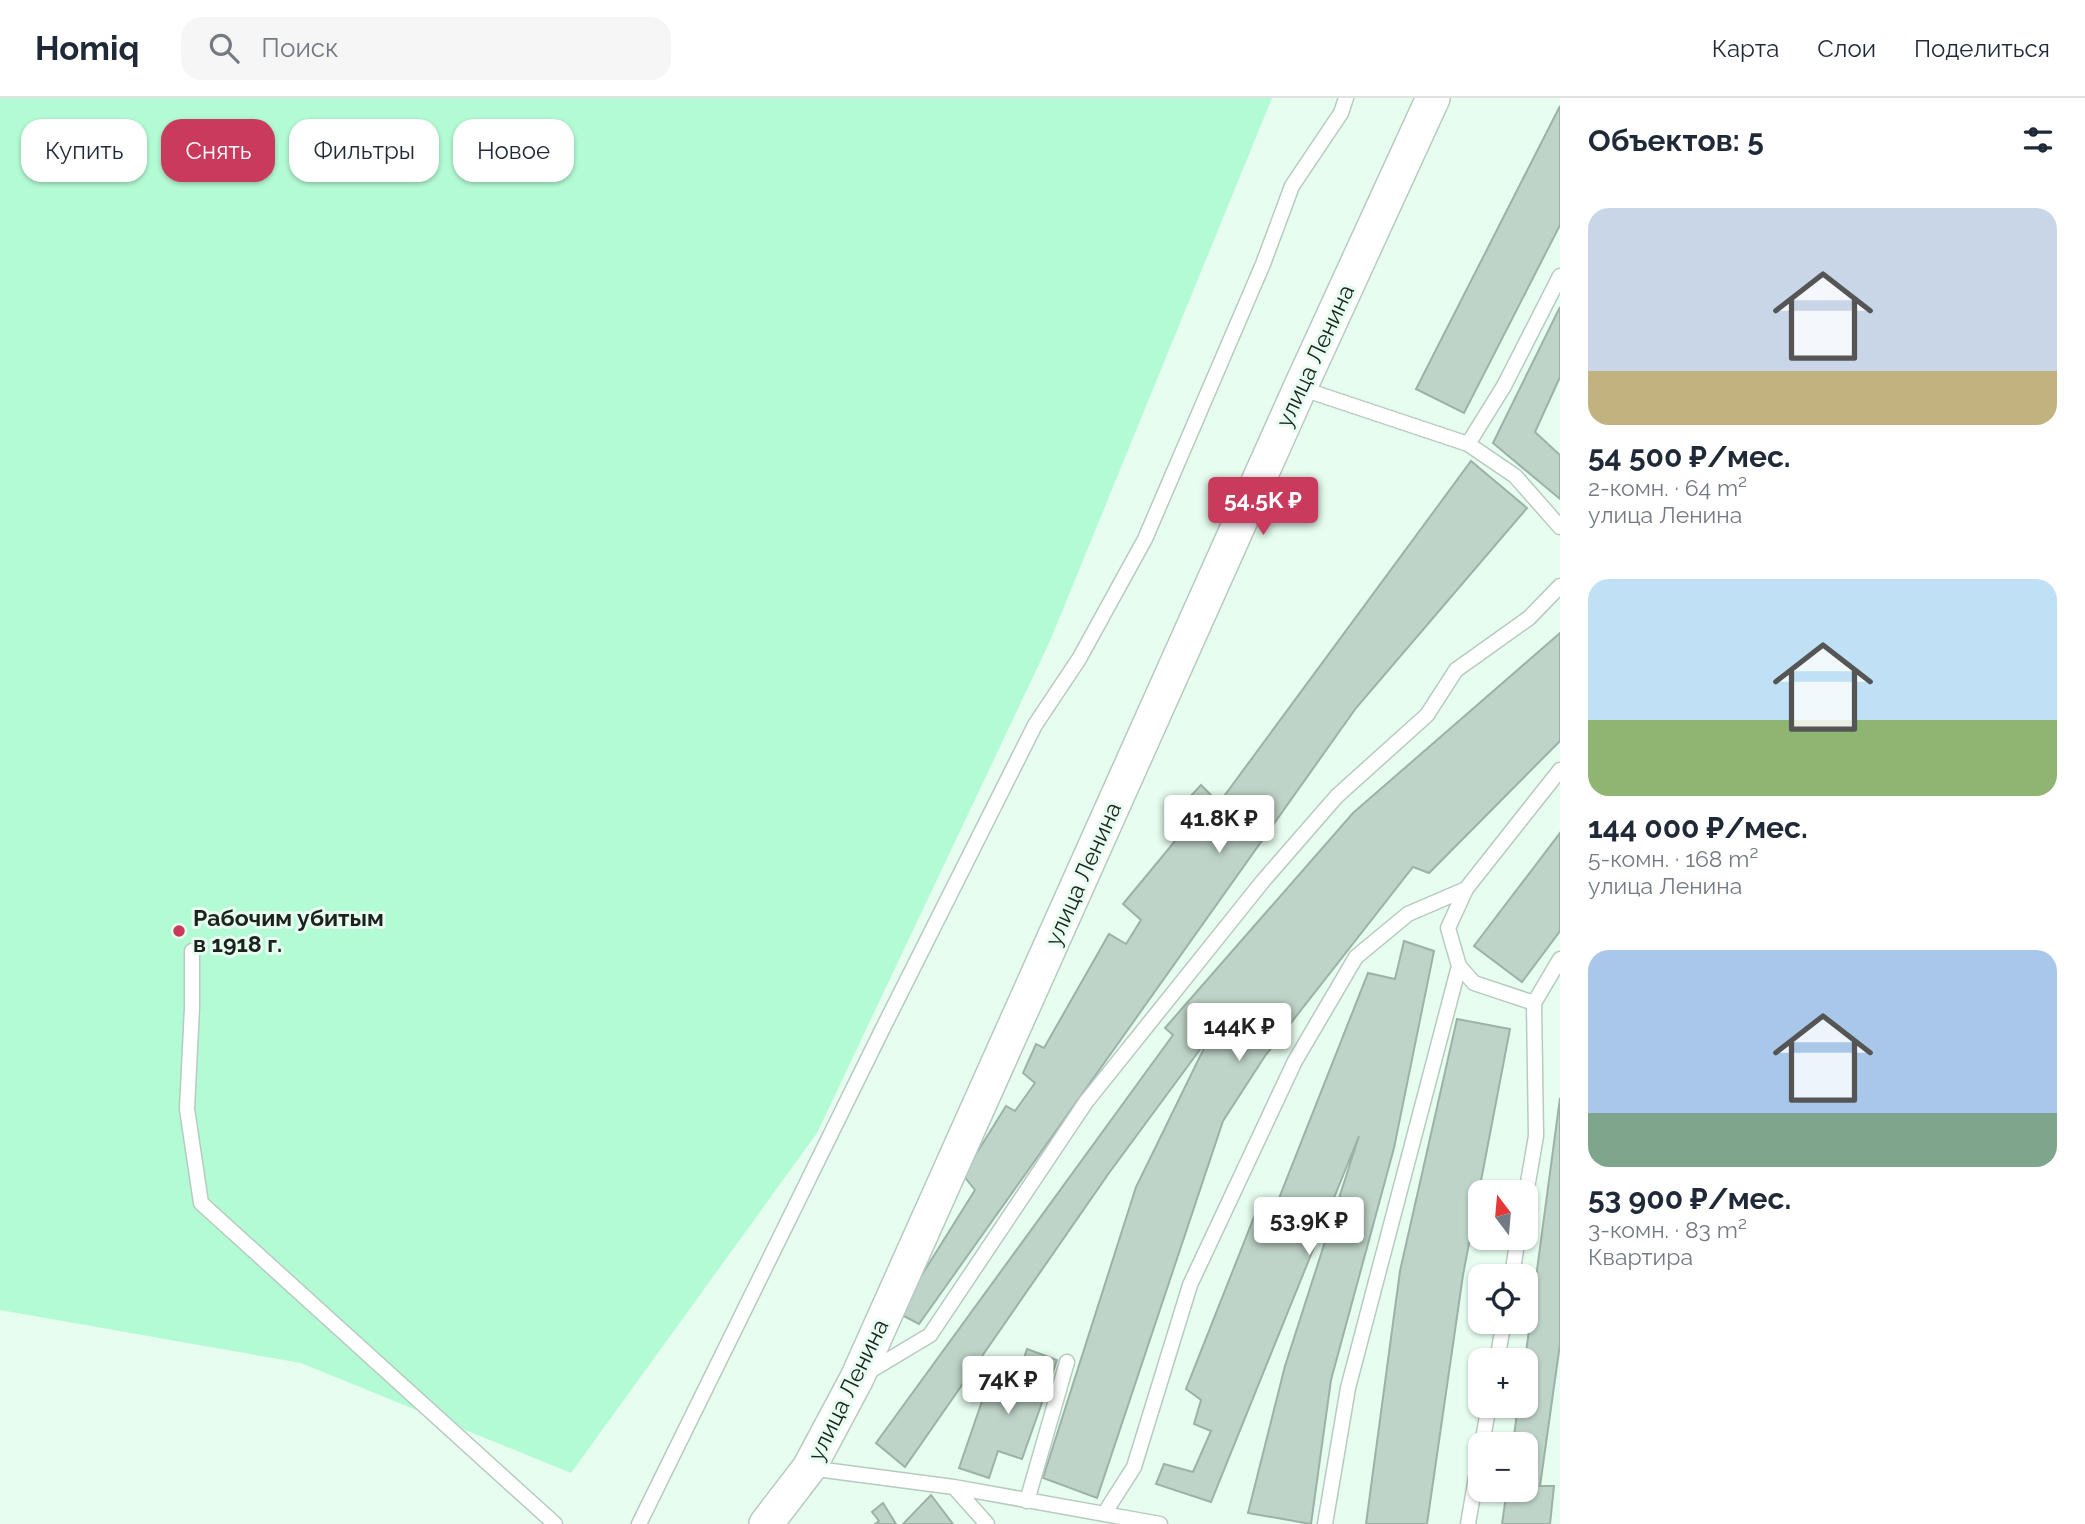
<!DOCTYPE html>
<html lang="ru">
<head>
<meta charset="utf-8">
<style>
  :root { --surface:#fff; --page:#f6f6f7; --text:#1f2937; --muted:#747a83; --line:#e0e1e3; --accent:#c93a5c }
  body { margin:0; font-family:Raleway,sans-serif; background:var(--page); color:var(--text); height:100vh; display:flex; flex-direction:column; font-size:26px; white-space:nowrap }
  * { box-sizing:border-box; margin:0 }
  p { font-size:23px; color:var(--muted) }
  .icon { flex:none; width:38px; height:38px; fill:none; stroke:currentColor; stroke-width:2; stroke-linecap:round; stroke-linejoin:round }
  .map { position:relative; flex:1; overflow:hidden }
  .drawer { display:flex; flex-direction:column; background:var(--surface); width:525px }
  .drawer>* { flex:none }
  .guide { position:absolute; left:21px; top:21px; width:665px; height:63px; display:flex; gap:14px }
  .needle { width:46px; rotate:344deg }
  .controls { position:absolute; left:1468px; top:1082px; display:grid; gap:14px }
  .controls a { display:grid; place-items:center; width:70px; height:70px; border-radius:14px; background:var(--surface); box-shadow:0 2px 5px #0004; font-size:35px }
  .price { position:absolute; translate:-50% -60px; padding:0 16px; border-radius:7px; background:#fff; color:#222; font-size:23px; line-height:46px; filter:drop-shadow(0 2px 4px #0008) }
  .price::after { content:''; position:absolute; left:50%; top:42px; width:21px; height:16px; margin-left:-10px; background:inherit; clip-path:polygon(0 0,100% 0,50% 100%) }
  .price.active { background:var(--accent); color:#fff }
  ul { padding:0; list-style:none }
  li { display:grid; align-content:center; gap:14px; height:371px; padding:0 28px }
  li span { display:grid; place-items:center; height:217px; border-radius:21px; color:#555 }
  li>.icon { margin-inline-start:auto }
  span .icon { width:126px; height:126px; fill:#fffc; stroke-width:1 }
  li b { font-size:30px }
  h2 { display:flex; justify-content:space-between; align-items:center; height:84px; padding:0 28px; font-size:30px }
  .pill { padding:0 24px; border-radius:21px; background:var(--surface); box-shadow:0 2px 5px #0004; font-size:24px; line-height:63px }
  .pill.active { background:var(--accent); color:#fff }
  header { display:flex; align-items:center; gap:42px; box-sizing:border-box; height:98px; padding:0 35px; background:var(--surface); border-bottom:2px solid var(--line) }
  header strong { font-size:33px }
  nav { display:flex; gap:38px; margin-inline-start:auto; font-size:24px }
  .search { width:490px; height:63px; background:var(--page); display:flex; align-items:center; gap:18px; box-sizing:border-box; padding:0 24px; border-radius:21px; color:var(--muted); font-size:26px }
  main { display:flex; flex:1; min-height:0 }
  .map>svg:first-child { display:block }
  .green { fill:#b3fbd5 }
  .building { fill:#bfd4c8; stroke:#9db2a6; stroke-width:2 }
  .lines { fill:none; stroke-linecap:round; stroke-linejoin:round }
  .service-casing { stroke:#b6cbbf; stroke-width:17 }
  .tertiary-casing { stroke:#b6cbbf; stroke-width:36 }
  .service { stroke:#fff; stroke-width:14 }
  .tertiary { stroke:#fff; stroke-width:33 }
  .poi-dot { fill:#c93a5c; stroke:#e7fdf0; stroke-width:2.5 }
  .labels { text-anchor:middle; stroke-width:6; stroke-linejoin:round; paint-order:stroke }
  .street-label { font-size:23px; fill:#1c231f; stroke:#e7fdf0 }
  .poi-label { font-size:23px; font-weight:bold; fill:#1c231f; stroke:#e7fdf0; text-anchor:start }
</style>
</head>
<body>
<header>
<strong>Homiq</strong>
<div class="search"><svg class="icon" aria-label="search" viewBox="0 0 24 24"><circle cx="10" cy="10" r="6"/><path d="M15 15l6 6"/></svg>Поиск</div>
<nav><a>Карта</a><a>Слои</a><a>Поделиться</a></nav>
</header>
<main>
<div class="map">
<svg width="1560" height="1426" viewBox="0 0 1560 1426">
  <rect width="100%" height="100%" fill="#e7fdf0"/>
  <path class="green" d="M0,0H1272L1050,543L817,1035L571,1375L301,1265L0,1212Z"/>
  <path class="building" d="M1560,8V127L1464,315L1416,291Z
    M1560,209V279L1535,334L1560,357V401L1493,345Z
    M1471,363L1527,410L1356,610L919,1226L898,1215L975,1092L963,1077L1006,1008L1015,1013L1035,985L1023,975L1036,946L1044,950L1109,836L1126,846L1141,822L1123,806L1200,713L1186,703L1201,687L1219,705Z
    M1560,535V643L1429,775L1413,769L1265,958L1223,1023L1097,1400L1043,1380L1136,1089L1210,938L1109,1075L905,1369L876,1345L1173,937L1165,930L1353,715Z
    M1560,735V833L1522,884L1474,848Z
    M1404,843L1434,853L1394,1050L1331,1282L1311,1426L1248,1415L1285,1268L1359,1038L1211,1404L1156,1386L1164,1366L1193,1374L1211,1333L1194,1326L1201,1302L1186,1291L1256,1114L1272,1118L1368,875L1395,881Z
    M1457,921L1510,931L1463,1177L1427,1426H1366L1400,1173Z
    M1560,1000V1246L1540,1388H1554L1550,1426H1502L1507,1391H1526V1346H1513L1518,1307H1526L1525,1262Z
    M1027,1251L1057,1262L1022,1361L998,1353L989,1380L959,1370L989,1283L1014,1291Z
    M931,1397L953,1426H903Z
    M883,1405L896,1426H875L879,1423L872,1414Z"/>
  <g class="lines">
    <g class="service-casing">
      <path id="service" d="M1300,290L1468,346L1515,378L1560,429
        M1468,346L1504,288L1560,178
        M1466,791L1448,830L1459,868L1474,885L1534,905L1560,861
        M192,853V910L187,1011L201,1105L555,1426
        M1526,1096L1536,1038L1534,905
        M1512,1178L1518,1139
        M1497,1262L1504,1223
        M865,1276L930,1237L1086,1004L1263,783L1337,698L1427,617L1456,572L1529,520L1560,488
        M1482,1346L1489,1307
        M809,1370L954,1389L1160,1426
        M954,1389L987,1426
        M1027,1403L1067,1264
        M1104,1416L1134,1369L1190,1187L1295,963L1356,859L1408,816L1466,791L1560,672
        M639,1426L882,932L1035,627L1079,561L1145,441L1263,166L1292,88L1341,15L1346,0
        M1325,1426L1348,1290L1459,868
        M1468,1426L1480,1356"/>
    </g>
    <g class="tertiary-casing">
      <path id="tertiary" d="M766,1426L809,1370L857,1280L1300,290L1433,0"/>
    </g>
    <use href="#service" class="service"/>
    <use href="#tertiary" class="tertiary"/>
  </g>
  <circle class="poi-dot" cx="179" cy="833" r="7"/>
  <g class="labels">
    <g class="street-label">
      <text transform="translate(1315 258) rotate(-65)" y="8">улица Ленина</text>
      <text transform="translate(1083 776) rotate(-66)" y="8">улица Ленина</text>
      <text transform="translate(848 1292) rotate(-64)" y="8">улица Ленина</text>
    </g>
    <g class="poi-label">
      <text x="193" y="828">Рабочим убитым<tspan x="193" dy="26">в 1918 г.</tspan></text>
    </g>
  </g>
</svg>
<div class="controls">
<a><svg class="needle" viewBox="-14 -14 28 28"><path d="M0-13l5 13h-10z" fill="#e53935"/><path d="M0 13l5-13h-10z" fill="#747a83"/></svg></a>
<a><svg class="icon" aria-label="locate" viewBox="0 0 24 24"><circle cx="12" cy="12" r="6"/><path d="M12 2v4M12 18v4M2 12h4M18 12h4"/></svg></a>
<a>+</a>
<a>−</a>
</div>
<b class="price active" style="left:1263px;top:439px">54.5K ₽</b>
<b class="price" style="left:1219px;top:757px">41.8K ₽</b>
<b class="price" style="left:1239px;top:965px">144K ₽</b>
<b class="price" style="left:1309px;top:1159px">53.9K ₽</b>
<b class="price" style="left:1008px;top:1318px">74K ₽</b>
<div class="guide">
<a class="pill">Купить</a>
<a class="pill active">Снять</a>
<a class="pill">Фильтры</a>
<a class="pill">Новое</a>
</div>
</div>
<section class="drawer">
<h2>Объектов: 5<svg class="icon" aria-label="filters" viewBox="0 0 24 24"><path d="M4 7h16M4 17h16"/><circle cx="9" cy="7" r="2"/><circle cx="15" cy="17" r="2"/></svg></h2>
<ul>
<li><span style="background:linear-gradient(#c9d6e8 75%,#c2b280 0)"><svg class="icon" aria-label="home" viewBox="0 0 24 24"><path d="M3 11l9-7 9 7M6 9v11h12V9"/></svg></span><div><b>54 500 ₽/мес.</b><p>2-комн. · 64 m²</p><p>улица Ленина</p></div></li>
<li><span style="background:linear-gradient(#bfe0f5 65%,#8fb573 0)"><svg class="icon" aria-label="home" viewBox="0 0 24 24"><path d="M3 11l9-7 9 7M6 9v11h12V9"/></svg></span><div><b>144 000 ₽/мес.</b><p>5-комн. · 168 m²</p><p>улица Ленина</p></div></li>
<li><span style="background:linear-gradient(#a9c7e8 75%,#7fa58c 0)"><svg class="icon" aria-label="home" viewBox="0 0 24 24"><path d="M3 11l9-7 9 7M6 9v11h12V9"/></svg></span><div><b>53 900 ₽/мес.</b><p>3-комн. · 83 m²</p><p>Квартира</p></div></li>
</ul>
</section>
</main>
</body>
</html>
